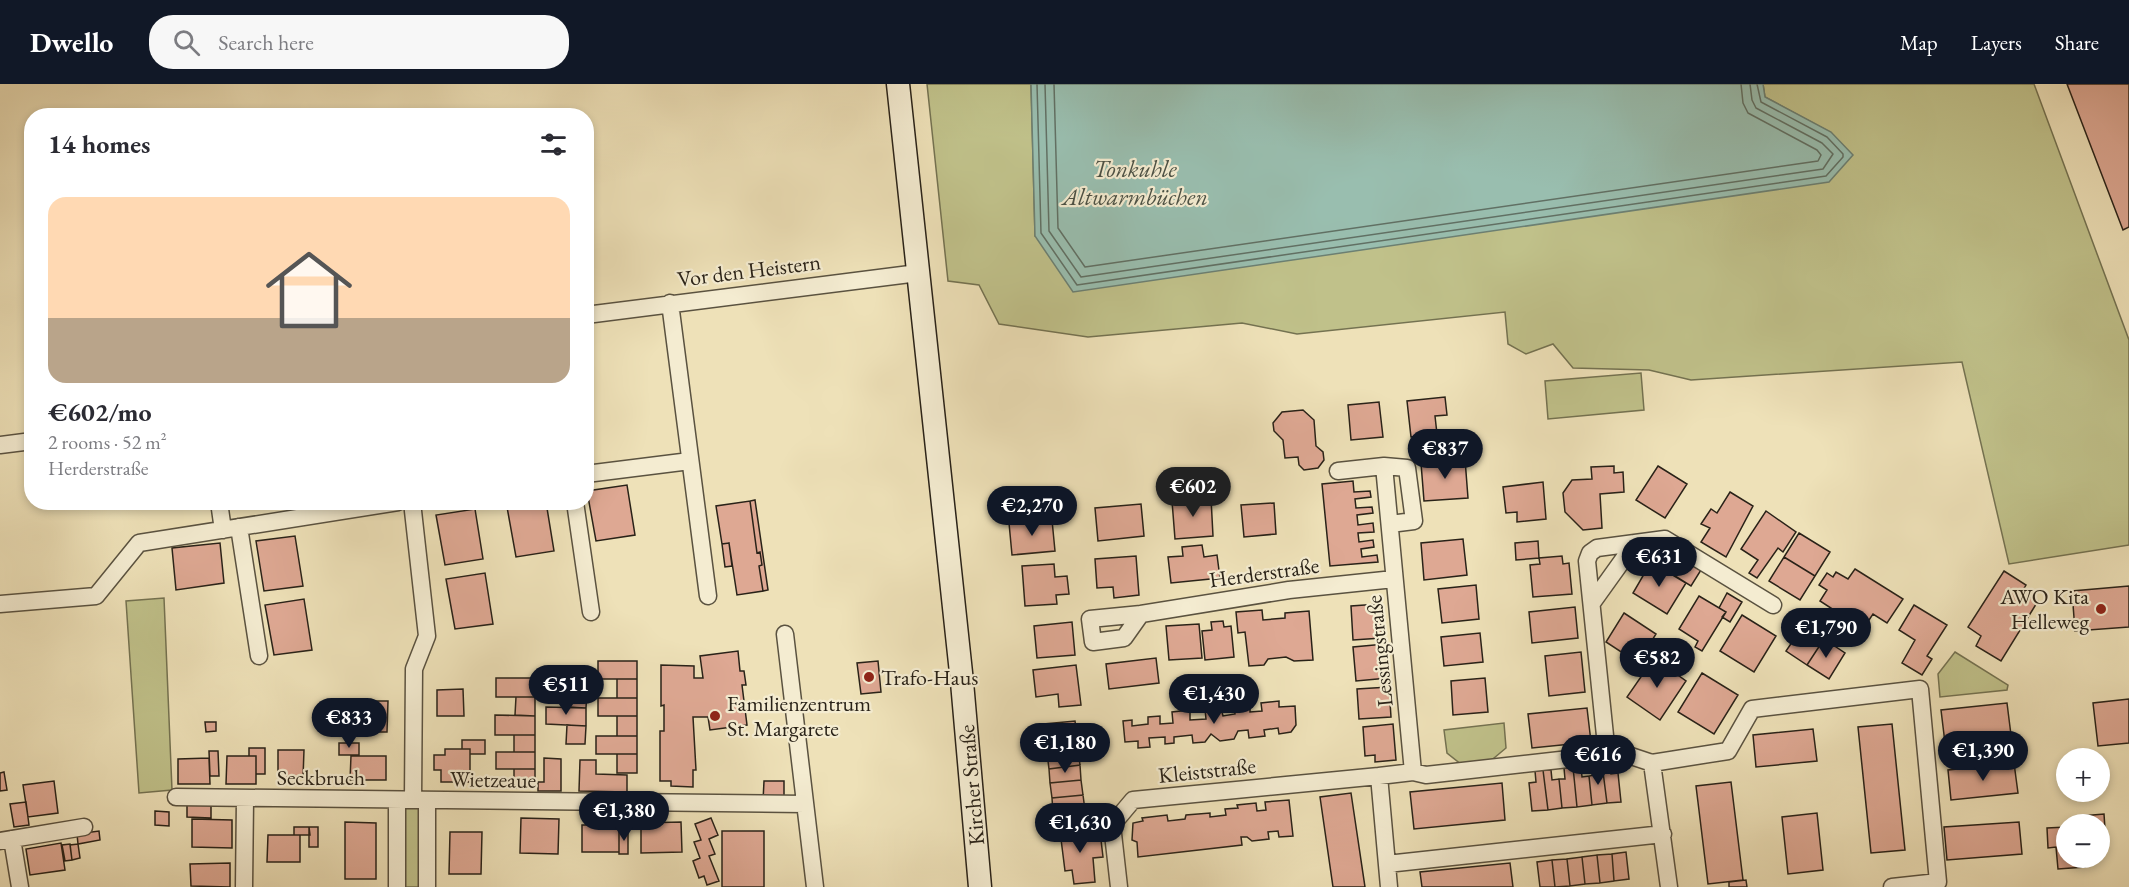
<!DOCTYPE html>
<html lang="en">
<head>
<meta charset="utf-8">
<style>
  :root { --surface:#fff; --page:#f7f7f7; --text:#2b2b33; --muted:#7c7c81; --accent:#111827 }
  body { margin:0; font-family:"EB Garamond",serif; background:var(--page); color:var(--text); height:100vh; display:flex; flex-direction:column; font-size:22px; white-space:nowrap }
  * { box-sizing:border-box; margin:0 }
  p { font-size:20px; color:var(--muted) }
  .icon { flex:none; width:33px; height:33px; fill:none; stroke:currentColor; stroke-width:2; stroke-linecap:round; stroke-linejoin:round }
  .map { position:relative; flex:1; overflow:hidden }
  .panel { position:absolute; left:24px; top:24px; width:570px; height:402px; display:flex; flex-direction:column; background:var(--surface); border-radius:24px; box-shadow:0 3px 9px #0003 }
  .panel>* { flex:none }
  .tools { position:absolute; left:2056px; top:664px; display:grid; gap:12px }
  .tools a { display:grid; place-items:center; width:54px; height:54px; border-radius:50%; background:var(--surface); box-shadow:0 3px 9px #0003; font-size:30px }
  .price { position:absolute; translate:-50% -51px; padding:0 14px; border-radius:21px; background:var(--accent); color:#fff; font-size:20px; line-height:39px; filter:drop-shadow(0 2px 3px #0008) }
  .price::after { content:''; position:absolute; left:50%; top:36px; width:18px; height:14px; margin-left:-9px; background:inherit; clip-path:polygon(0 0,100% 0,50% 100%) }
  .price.current { background:#222; color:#fff }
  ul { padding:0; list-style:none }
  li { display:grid; align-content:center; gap:12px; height:318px; padding:0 24px }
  li span { display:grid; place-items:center; height:186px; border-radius:18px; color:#555 }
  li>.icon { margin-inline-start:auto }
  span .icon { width:108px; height:108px; fill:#fffc; stroke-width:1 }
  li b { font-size:26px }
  h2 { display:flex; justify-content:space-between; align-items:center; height:72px; padding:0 24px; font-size:26px }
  header { display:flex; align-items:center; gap:36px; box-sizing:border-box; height:84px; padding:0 30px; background:var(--accent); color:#fff }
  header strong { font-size:28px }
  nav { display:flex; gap:33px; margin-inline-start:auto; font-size:21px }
  .search { width:420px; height:54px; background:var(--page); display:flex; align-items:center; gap:15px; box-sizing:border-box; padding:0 21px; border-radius:24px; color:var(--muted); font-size:22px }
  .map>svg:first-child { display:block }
  .green { fill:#c0c18a; stroke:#747251; stroke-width:1.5 }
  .water { fill:#99beaf; stroke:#6c8073; stroke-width:1.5 }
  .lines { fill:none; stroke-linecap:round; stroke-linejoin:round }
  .shore { stroke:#617064; stroke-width:1.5 }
  .building { fill:#dea893; stroke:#292218; stroke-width:1.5 }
  .street-casing { stroke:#5a5240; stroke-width:19 }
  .secondary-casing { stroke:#292218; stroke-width:25 }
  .street { stroke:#f4ecd1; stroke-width:16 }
  .secondary { stroke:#f4ecd1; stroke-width:22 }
  .poi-dot { fill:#8f2418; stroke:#f4ecd1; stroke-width:2 }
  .labels { text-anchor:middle; stroke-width:4.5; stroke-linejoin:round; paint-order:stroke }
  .street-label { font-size:22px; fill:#292218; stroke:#f4ecd1 }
  .poi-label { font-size:22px; fill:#292218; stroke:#f4ecd1; text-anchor:start }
  .water-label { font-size:24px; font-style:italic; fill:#4b5145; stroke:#f4ecd1 }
</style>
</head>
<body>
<header>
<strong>Dwello</strong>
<div class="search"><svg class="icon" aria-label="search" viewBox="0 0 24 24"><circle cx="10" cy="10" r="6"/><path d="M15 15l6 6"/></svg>Search here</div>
<nav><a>Map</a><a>Layers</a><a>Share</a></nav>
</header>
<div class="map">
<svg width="2129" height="803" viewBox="0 0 2129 803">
  <rect width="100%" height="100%" fill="#eee1b8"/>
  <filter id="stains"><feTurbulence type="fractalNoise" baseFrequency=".00333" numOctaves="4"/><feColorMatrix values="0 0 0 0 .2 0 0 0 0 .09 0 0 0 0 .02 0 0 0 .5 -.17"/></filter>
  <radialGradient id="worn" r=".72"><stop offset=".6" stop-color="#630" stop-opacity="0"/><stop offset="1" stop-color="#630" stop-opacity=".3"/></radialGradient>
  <path class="green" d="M927,0H1031L1035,152L1830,48L1765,13L1763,0H2034L2129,256V461L2009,480L1962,278L1691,296L1649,286L1573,284L1553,260L1526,270L1508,260L1505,228L1297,250L1242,239L1088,253L999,240L979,201L948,197Z
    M1641,289L1644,326L1548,335L1545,297Z
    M164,514L172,706L139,709L126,517Z
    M1955,568L2008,601L2007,606L1940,613L1938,590Z
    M1504,639L1506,664L1488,679L1462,681L1447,669L1444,646Z
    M401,720H423V803H401Z"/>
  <path class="water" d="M1031,0H1763L1765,13L1831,48L1853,71L1829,98L1073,208L1035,152Z"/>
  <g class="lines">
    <path class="shore" d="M1037,0L1041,149L1077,201L1826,92L1843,73V70L1827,53L1761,18L1757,0
      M1045,0L1049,147L1081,193L1823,85L1833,70L1822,59L1756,24L1752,16L1750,0
      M1054,0L1058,144L1085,183L1818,77L1821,71L1817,66L1748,29L1743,19L1741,0"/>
  </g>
  <path class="building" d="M2067,0H2129V143L2123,146Z
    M1445,313L1447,331L1435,332L1437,350L1411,353L1407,317Z
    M1379,318L1383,353L1351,356L1348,321Z
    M1303,326L1314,336L1316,362L1323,368L1324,376L1318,384L1304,386L1299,381L1298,373L1285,374L1283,356L1274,347L1273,339L1282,328Z
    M1465,375L1468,414L1424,417L1421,379Z
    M1614,382V389L1623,388L1624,408L1600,410L1602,444L1583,446L1565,428L1563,409L1572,396L1592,395L1591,383Z
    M1658,382L1687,400L1665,434L1636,416Z
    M1353,397L1354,408L1370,407L1371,413L1355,415L1356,424L1372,423L1373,429L1357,431L1358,441L1373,439L1374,448L1358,449L1359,458L1373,456L1374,463L1361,465L1362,473L1377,471L1378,478L1330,482L1322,400Z
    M1543,398L1546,435L1517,438V428L1506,429L1503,403Z
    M627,401L635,451L596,457L587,407Z
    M1730,408L1753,422L1726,473L1701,458L1710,444L1701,440L1711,425L1717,429Z
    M1211,414L1213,452L1175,455L1172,417Z
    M755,416L768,506L763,507L759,482L762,481L760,468L757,469L750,417Z
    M750,417L757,469L760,468L762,481L759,482L763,507L737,511L729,459L722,460L716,422Z
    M546,418L554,467L516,473L507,423Z
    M1274,419L1276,450L1244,453L1241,421Z
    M1141,420L1144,452L1098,457L1095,424Z
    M475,425L483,475L445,481L436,431Z
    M1766,427L1796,448L1783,468L1778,464L1757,494L1749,489L1758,476L1741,465Z
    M1052,436L1055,467L1012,471L1009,439Z
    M1799,449L1830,468L1815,492L1784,473Z
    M295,452L303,502L264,507L256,457Z
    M1463,455L1467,491L1424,496L1421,459Z
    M1538,457L1539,474L1516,476L1515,459Z
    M220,459L224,499L176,506L172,464Z
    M729,459L732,482L725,483L722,460Z
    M1202,461L1204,473L1217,471L1220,494L1171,499L1168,473L1183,472L1182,463Z
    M1136,472L1139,511L1114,514L1113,503L1097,504L1095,475Z
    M1562,472L1563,480L1569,479L1572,510L1533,513L1530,481L1540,480L1539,474Z
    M1784,473L1815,492L1800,516L1769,497Z
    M1685,476L1701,486L1691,502L1675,492Z
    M1651,478L1686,499L1667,530L1633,509Z
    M1054,480L1055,493L1067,492L1069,510L1056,511L1057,520L1025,522L1022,482Z
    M1855,485L1903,515L1887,539L1873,530L1863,545L1820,517L1827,506L1819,501L1827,489L1833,493L1836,488L1848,495Z
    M2004,487L2026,501L2022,508L2038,517L2001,577L1976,562L1981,552L1968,543Z
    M485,489L493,540L455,545L446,495Z
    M1476,501L1479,535L1442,539L1438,505Z
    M2129,502V543L2075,547L2072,507Z
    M1727,509L1742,518L1730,538L1722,533L1726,528L1719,524Z
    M1699,512L1726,528L1702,567L1695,563L1698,557L1679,545Z
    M304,515L312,566L274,571L265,521Z
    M1379,520L1382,554L1353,556L1351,522Z
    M1914,521L1947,541L1927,572L1932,575L1922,591L1902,579L1915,556L1899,546Z
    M1575,523L1578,554L1532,559L1529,528Z
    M1262,526L1263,536L1285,534V529L1309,527L1313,576L1294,577L1286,573L1268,575L1264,581L1249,582L1245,548L1238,549L1236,528Z
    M1624,529L1656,550L1638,579L1606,558Z
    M1742,531L1776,552L1754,588L1720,567Z
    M1223,537L1224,543L1231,542L1234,573L1205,576L1202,547L1212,546L1211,538Z
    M1072,538L1075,571L1037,574L1034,542Z
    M1199,540L1202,574L1169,576L1166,542Z
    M1803,542L1824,555L1807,581L1786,567Z
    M1480,549L1483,578L1444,582L1441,553Z
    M1824,555L1845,569L1829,595L1807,581Z
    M1385,560L1388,594L1356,597L1353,563Z
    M738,567L740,587H744L746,601H742L747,641L710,646L708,633H693L696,686H693V703L671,702V697H660V647H664V621L661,622V581L694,582V594H703L700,572Z
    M1581,568L1585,608L1549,612L1545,572Z
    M1156,574L1159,599L1109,605L1106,580Z
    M1654,574L1686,597L1660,636L1627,613Z
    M598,577H637V595H598Z
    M878,577L881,608L861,610L857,579Z
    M1076,581L1081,621L1059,623L1058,610L1036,613L1033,586Z
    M547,586L587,587V606L546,605Z
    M1702,589L1738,611L1714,650L1678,628Z
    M496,594H535V613H496Z
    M1485,594L1488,628L1453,631L1451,597Z
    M617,595H637V614H617Z
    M1389,603L1391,633L1359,635L1357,605Z
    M463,605L464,632H437V606Z
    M567,605L587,606L586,624L567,623Z
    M516,613H535V632L515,631Z
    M598,614H637V632H598Z
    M2129,615V659L2098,662L2093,619Z
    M361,617H388L387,648H360Z
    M1279,617V623L1295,622L1296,641L1291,648L1279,650L1278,644L1264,646L1265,652L1249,654L1248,646L1238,647L1234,655L1220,657L1211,650L1205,658L1193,659L1192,651L1174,653V659L1165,660V653L1149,654L1150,663L1138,664V657L1125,658L1123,637L1132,636V642L1148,640V633L1160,632V640L1173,639L1172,628L1190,626V636L1206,635L1205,625L1221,624L1223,632L1235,630L1234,622L1250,620V628L1262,627L1261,619Z
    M2007,619L2011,651L1945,659L1941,626Z
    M546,623L586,624V642L546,640Z
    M1587,624L1591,658L1532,664L1528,630Z
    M495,631L535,632V651H495Z
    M617,632H637V652H617Z
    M1075,637L1077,651L1046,655L1044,640Z
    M205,638H216V647L206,648Z
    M1393,640L1396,676L1375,678V671L1365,672L1363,643Z
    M1892,640L1905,766L1871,769L1858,643Z
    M567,641L586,642L585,660H566Z
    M1813,645L1817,677L1756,683L1753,651Z
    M514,651H535V668H514Z
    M1077,651L1078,666L1047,669L1046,655Z
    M596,652H637V670H596Z
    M462,656H485V670H470V665H462Z
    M339,659H359V671H339Z
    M249,664H265V690H256V672H249Z
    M445,665H470V698H441V686H434V671H445Z
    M278,666H304L303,694L278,693Z
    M1078,666L1080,681L1049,685L1047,669Z
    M209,667H218L219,692H210Z
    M496,668H535V685H496Z
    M617,670H637V689H617Z
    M227,672H256V700H226Z
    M351,672H386V696H350Z
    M209,674L210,700H178V675Z
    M544,674L561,675V707H538V698H544Z
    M580,676H596V690L627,691V708L579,707Z
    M1610,679L1611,690L1618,689L1621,718L1607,719L1602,680Z
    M2014,679L2018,709L1951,716L1948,686Z
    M1602,680L1607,719L1592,721L1589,692L1595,691L1594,681Z
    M1080,681L1081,696L1050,699L1049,685Z
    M1581,682L1582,693L1589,692L1592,721L1577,723L1573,683Z
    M1573,683L1577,723L1562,724L1559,695H1565L1564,684Z
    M514,685H535V704H514Z
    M1543,686L1548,726L1532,727L1529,699L1536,698L1535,687Z
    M1543,686H1551L1552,696L1559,695L1562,724L1548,726Z
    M4,688L7,706L0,707V689Z
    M1081,696L1083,711L1052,714L1050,699Z
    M54,697L58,729L28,733L23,701Z
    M764,697H784V717H763Z
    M1731,698L1743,796L1708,800L1696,702Z
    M1502,699L1505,736L1414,745L1410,708Z
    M1351,709L1365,803H1333L1320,713Z
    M1083,711L1085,726L1053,729L1052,714Z
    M1289,716L1293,752L1279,753L1278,747L1268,748L1269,755L1252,757L1247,753H1241L1242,761L1138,773L1137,758L1132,756L1133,739L1143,737L1142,734L1167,731L1168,737L1185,735L1186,731L1210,729V733L1226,731L1225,725L1238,724L1237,721L1256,719L1257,727L1266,726L1265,718Z
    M26,718L29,741L14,743L10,720Z
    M187,721H211V734L187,733Z
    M155,727L169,728V742L155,741Z
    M1817,729L1823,786L1788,790L1782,733Z
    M2104,730L2105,745L2100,746V741H2081V732Z
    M521,734L559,735L558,770L520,769Z
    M711,734L718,751L709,755L715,770L709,772L719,797L707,801L704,792L699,794L693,777L700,774L694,758L701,756L695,740Z
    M192,735L232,736V764L192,763Z
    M345,738L376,739V795H345Z
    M681,738L682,768L641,769V739Z
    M2019,738L2022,770L1947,776L1944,743Z
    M582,741H619V768H582Z
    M294,743H309L310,751H294Z
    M309,743H318V763H309Z
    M2067,743V774H2084L2085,783L2058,785L2056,763L2048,764L2047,744Z
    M1090,744L1092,757L1101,756L1103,773L1093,774L1095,798L1074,800L1072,786L1065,787L1060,747Z
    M619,746H628V770H619Z
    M99,747L100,756L78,760L77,750Z
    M722,747H764V803H722Z
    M450,748H482L481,790H449Z
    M268,751H300V778H267Z
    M61,759L65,786L30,791L26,765Z
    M70,760L72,776L65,777L62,761Z
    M78,760L80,774L72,776L70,761Z
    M1626,768L1629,795L1614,797L1612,770Z
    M1612,770L1614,797L1600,799L1597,771Z
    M1597,771L1600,799L1585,800L1582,773Z
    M1582,773L1585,800L1570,802L1567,775Z
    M1567,775L1570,802L1555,803L1552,776Z
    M1552,776L1555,803H1540L1537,778Z
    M230,779V803L191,802L190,780Z
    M1510,779L1513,803H1422L1420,788Z
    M1746,796L1747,803H1729V798Z"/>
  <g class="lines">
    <g class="street-casing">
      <path id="street" d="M670,219L708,512
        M586,231L918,189
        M0,361L32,357
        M1384,382L1407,384L1414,437L1390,440
        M1338,387L1384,382L1413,688
        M586,390L690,377
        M219,418L223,446
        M412,418L427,552L414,585L413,716
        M575,418L591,528
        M239,443L259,572
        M1592,519L1635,459
        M0,520L96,512L139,459L398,418
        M1141,530L1124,554L1093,558L1090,535L1141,530L1289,506L1394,495
        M785,550L815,803
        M1607,671L1587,477L1590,469L1597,464L1665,455L1773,521
        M1652,679L1669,803
        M176,713L805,720
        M12,755L20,803
        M0,757L84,743
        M1387,780L1663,750
        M244,803L245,715
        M397,803V716
        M427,803V716
        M1119,803L1112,741L1133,716L1379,692
        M1389,803L1379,692L1413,688L1426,691L1622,669L1652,679L1728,667L1752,625L1920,605L1938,798L1892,803"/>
    </g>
    <g class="secondary-casing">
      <path id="secondary" d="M898,0L962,598L980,803"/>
    </g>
    <use href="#street" class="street"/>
    <use href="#secondary" class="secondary"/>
  </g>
  <g class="poi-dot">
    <circle cx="2101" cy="525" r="6"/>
    <circle cx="869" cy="593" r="6"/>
    <circle cx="715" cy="632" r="6"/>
  </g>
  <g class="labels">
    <g class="street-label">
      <text transform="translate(749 186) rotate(-7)" y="8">Vor den Heistern</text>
      <text transform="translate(1264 488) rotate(-8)" y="8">Herderstraße</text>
      <text transform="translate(1379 567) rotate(-96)" y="8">Lessingstraße</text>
      <text transform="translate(1207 686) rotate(-6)" y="8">Kleiststraße</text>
      <text x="321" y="701">Seckbruch</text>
      <text transform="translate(493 695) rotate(1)" y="8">Wietzeaue</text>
      <text transform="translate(971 701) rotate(-95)" y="8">Kircher Straße</text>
    </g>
    <g class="poi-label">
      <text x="2089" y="520" text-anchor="end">AWO Kita<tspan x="2089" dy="25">Helleweg</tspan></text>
      <text x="881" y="601">Trafo-Haus</text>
      <text x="727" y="627">Familienzentrum<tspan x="727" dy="25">St. Margarete</tspan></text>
    </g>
    <g class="water-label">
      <text x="1135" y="93">Tonkuhle<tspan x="1135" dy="28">Altwarmbüchen</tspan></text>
    </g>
  </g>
  <rect width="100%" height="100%" filter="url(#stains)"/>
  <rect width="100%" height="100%" fill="url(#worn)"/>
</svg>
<div class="tools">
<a>+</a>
<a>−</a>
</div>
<b class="price" style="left:1445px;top:396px">€837</b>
<b class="price current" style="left:1193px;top:434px">€602</b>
<b class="price" style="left:1032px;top:453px">€2,270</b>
<b class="price" style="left:1659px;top:504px">€631</b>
<b class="price" style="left:1826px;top:575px">€1,790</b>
<b class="price" style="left:1657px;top:605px">€582</b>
<b class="price" style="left:566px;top:632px">€511</b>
<b class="price" style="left:1214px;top:641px">€1,430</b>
<b class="price" style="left:349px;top:665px">€833</b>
<b class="price" style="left:1065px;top:690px">€1,180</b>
<b class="price" style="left:1983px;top:698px">€1,390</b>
<b class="price" style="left:1598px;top:702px">€616</b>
<b class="price" style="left:624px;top:758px">€1,380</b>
<b class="price" style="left:1080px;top:770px">€1,630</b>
<section class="panel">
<h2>14 homes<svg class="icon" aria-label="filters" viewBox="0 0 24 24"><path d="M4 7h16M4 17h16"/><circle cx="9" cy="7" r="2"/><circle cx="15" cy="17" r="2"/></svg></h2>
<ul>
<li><span style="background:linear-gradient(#ffd9b3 65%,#b9a48a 0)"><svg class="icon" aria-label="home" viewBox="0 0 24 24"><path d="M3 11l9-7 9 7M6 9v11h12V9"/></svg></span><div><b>€602/mo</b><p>2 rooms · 52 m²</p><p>Herderstraße</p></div></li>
</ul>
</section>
</div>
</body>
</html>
